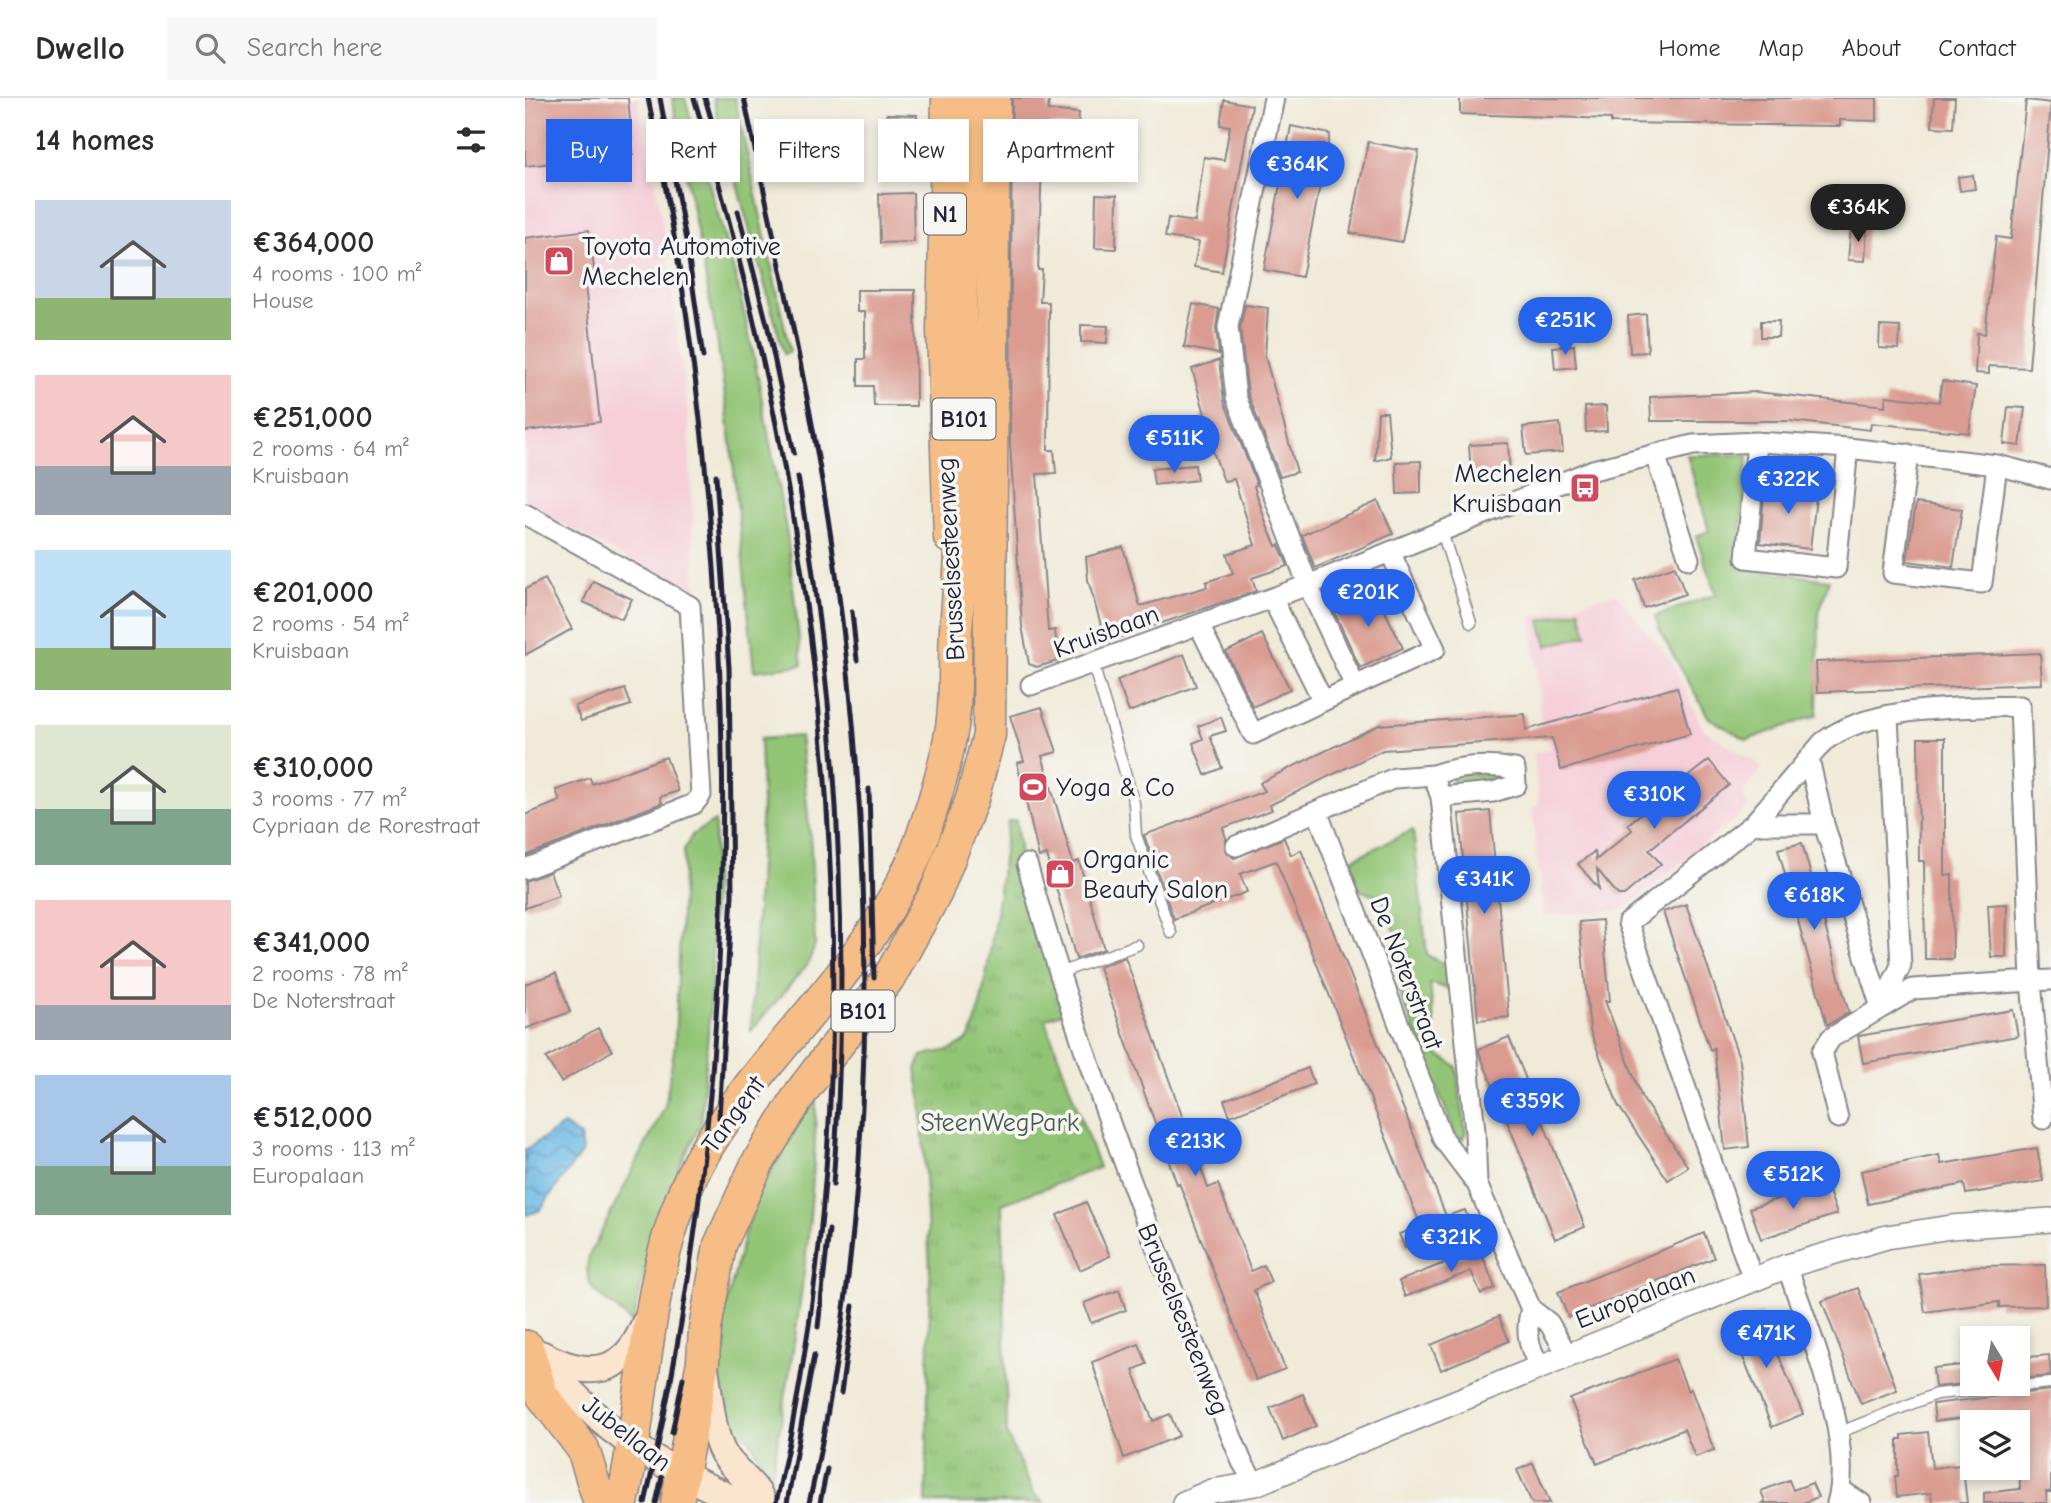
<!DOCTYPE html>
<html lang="en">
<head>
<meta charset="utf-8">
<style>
  :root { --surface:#fff; --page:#f7f7f7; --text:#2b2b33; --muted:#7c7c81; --line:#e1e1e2; --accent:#2563eb }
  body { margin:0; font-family:"Comic Neue",sans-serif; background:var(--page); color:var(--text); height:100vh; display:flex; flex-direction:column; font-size:26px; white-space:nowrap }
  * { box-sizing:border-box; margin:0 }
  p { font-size:23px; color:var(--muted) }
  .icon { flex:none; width:38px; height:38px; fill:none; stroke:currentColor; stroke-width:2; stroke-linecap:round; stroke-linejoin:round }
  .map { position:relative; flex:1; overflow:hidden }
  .panel { display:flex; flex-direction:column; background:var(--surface); width:525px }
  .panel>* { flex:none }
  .top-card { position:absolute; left:21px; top:21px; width:665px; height:63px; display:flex; gap:14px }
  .needle { width:46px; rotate:170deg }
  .tools { position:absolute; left:1435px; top:1228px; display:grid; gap:14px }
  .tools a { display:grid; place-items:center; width:70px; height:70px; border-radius:0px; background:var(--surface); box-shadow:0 4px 10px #0003; font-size:35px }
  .price { position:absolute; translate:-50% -60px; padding:0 16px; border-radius:24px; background:var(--accent); color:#fff; font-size:23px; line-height:46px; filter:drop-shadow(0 2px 4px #0008) }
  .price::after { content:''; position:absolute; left:50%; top:42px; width:21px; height:16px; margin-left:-10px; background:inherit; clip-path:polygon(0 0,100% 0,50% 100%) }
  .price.selected { background:#222; color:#fff }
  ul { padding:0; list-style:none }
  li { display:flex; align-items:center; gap:21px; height:175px; padding:0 35px }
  li span { display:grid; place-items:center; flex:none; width:196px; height:140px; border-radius:0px; color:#555 }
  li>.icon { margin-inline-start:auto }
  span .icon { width:84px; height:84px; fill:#fffc; stroke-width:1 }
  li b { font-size:30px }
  h2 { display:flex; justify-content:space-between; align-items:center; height:84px; padding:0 35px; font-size:30px }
  .chip { padding:0 24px; border-radius:0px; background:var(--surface); box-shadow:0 4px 10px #0003; font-size:24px; line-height:63px }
  .chip.selected { background:var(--accent); color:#fff }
  header { display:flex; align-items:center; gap:42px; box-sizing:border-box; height:98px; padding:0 35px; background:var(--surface); border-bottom:2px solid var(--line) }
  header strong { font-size:33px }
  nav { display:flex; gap:38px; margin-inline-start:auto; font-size:24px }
  .search { width:490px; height:63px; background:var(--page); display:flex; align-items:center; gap:18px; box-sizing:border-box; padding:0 24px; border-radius:0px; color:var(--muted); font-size:26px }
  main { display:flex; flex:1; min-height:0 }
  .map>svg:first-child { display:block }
  .built { fill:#f6cfd9 }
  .grass { fill:#92c474; stroke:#5a7358; stroke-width:2 }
  .park { fill:url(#park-tufts); stroke:#5a7358; stroke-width:2 }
  .water { fill:url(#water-waves); stroke:#466e90; stroke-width:2 }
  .building { fill:#da9b91 }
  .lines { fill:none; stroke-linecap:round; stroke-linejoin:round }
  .service-casing { stroke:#89868a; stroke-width:13 }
  .minor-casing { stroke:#89868a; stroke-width:23 }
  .tertiary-casing { stroke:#89868a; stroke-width:26 }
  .secondary-casing { stroke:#89868a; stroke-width:30 }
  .primary-casing { stroke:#89868a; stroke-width:33 }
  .trunk-casing { stroke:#89868a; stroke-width:35 }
  .service { stroke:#fff; stroke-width:10 }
  .minor { stroke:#fff; stroke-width:19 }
  .tertiary { stroke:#fff; stroke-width:23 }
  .secondary { stroke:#fbe5cf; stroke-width:26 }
  .primary { stroke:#f6be86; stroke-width:30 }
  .trunk { stroke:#f6be86; stroke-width:32 }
  .rail { stroke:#22223b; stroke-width:5 }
  .labels { text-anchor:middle; stroke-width:7; stroke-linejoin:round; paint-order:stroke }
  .shield { fill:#f6f6f2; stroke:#626272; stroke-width:2 }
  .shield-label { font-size:24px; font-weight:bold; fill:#22223b }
  .poi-label { font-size:26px; fill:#22223b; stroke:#f6f6f2; text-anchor:start }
  .street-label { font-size:26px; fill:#22223b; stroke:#f6f6f2 }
  .park-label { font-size:26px; fill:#495b4f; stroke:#f6f6f2 }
</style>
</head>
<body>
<header>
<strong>Dwello</strong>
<div class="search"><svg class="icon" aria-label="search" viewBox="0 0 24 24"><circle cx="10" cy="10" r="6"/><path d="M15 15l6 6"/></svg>Search here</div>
<nav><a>Home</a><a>Map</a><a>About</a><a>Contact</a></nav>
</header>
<main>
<section class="panel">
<h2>14 homes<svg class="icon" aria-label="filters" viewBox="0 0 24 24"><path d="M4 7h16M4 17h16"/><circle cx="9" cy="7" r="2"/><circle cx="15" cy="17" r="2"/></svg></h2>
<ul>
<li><span style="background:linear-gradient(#c9d6e8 70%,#8fb573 0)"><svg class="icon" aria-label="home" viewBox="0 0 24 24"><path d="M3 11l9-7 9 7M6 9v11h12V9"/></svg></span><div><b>€364,000</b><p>4 rooms · 100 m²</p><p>House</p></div></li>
<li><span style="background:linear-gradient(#f6c9c9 65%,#9aa5b1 0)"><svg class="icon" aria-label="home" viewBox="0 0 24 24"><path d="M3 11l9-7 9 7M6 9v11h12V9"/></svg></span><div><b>€251,000</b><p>2 rooms · 64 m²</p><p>Kruisbaan</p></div></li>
<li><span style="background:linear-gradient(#bfe0f5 70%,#8fb573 0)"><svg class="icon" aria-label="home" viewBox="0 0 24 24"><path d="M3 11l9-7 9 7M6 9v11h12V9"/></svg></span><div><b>€201,000</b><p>2 rooms · 54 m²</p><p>Kruisbaan</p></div></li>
<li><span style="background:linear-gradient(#dfe7d0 60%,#7fa58c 0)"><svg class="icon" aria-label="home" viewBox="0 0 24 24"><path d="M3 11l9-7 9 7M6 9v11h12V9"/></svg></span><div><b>€310,000</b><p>3 rooms · 77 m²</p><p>Cypriaan de Rorestraat</p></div></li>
<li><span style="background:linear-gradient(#f6c9c9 75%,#9aa5b1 0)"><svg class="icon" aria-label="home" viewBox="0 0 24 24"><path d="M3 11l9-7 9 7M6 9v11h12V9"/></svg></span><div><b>€341,000</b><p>2 rooms · 78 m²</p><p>De Noterstraat</p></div></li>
<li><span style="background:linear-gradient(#a9c7e8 65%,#7fa58c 0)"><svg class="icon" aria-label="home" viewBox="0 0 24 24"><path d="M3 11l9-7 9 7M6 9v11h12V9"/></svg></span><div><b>€512,000</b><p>3 rooms · 113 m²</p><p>Europalaan</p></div></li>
</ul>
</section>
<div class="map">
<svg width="1526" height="1405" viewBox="0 0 1526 1405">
  <defs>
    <pattern id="park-tufts" width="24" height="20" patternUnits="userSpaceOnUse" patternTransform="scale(1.75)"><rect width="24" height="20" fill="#92c474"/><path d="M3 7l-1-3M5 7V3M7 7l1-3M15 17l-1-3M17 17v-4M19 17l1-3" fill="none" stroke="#7ea865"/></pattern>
    <pattern id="water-waves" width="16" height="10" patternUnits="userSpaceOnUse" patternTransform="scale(1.75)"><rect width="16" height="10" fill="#69b9e4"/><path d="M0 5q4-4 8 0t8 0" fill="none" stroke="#5696ba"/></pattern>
  </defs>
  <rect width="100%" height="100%" fill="#f6f6f2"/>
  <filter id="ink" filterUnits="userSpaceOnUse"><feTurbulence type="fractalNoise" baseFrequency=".0143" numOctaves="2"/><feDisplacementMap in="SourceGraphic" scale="14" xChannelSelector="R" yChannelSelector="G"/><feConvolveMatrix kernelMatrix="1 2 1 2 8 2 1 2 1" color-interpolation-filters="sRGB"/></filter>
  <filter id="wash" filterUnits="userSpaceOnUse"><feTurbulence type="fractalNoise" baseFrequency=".00686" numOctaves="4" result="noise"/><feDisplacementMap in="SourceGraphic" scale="28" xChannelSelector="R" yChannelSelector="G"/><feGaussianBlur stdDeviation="1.57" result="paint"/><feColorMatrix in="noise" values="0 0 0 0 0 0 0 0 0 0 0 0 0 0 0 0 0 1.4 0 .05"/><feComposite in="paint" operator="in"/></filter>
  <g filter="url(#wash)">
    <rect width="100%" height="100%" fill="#f0ead8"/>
    <path class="built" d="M0,0H113L140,138L163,319L171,498L0,406Z
      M1091,495L1146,562L1178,631L1238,670L1218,694L1223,710L1100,811L1018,818L1007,709L1014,708L1009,656L1025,651L1016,626L1007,519Z"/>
    <path class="grass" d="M147,0H160L213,188L229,259L262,436L277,567L229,573L206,344L192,241Z
      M188,0H210L265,254L259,256Z
      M1162,357H1223L1212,469L1304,482L1294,515L1292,617L1222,642L1184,620L1137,537L1130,518L1191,496L1171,438L1184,433Z
      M1055,512L1062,537L1022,548L1015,523Z
      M275,638L286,749L290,847L283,866L226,933L237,704L235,641Z
      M936,675L971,677V683L937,692L928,688L927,680Z
      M190,723L186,896L176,1025L156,1066L128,1139L107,1227C89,1199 54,1201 64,1158L140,1009L150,946L159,752L167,737Z
      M888,732L902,857L921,867L924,891L905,885L912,956L931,968L941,1034L937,1042L931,1038L874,893L891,892L857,798L835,793L823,763Z
      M291,1002C290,1128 269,1255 246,1379C234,1363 224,1324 198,1331L191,1268L200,1213L219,1137L233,1096L284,1009Z"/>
    <path class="park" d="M491,722L497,778L540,914L520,921L574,1070L477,1106L482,1337L509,1396L519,1405H401L405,1175L396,999L391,971L397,958C413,953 429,954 442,942C460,925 478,758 483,723Z"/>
    <path class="water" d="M39,1027L55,1039L57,1054L14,1113L1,1117L0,1052Z"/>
    <g id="blocks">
      <path class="building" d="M0,0H103L108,57L0,68Z
        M487,0H524L523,12L554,15L553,29L523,27L522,39H518L513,172H517L515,204H524L523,352H529L531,375L512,376L523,533L530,532L533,563L512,569L504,566L497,528L485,346Z
        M935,0H1352V23L1315,22V28L1086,25V21L935,16Z
        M1409,0H1430L1428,30L1407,29Z
        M699,2L727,7L697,174L669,169L674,144L640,139L643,120L670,124L679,59L699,62L705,28L695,27Z
        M1501,2L1526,5L1504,270L1464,268V276L1450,275L1452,235L1460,236L1471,139L1486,141Z
        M362,16L392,17L390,62L360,61Z
        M766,28L805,36L777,179L739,172Z
        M843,44L894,53L877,144L825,135Z
        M1448,77L1450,91L1435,93L1433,79Z
        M388,95L389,144L355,145L354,96Z
        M571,96L592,97L591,151L570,150Z
        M1326,128L1342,129L1340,163L1323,162Z
        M64,132L71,186L60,187L75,324L0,333V140Z
        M332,192H390L391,308H349L348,288H333V261H340V214H332Z
        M668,206L694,211L691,230L694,256L659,249Z
        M720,207L743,210L740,258L772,374L755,379L723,296L715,230Z
        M1121,216L1123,254L1105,255L1103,218Z
        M1236,223H1254L1253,239H1236Z
        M556,227L583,228L582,245L556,244Z
        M1355,228L1375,229L1374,251L1354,250Z
        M1049,247L1051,269L1030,271L1028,249Z
        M694,262L699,303L732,387L729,388L742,428L751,448L754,447L763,468L727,480L731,493L581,544L563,482L561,459L598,449L615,508L682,489L681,484L708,475L702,456L730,447L709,381L699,383L675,318L680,316L667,271Z
        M1417,283L1451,288L1444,335L1346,325L1345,332L1266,323H1126L1125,299L1231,294L1360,308L1361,298L1414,304Z
        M1081,308L1082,333L1061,334L1060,309Z
        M1483,309L1500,310L1495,348L1479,346Z
        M853,314H862L866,359L850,363Z
        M1035,325L1038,354L1001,357L998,329Z
        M983,345L985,375L946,377L944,347Z
        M896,363V395L872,396L871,364Z
        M670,367L672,382L629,387L627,371Z
        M1240,385L1292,391L1285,451L1235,445Z
        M853,403L868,436L790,470L777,437Z
        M1391,405L1437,411L1428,469L1382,463Z
        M1150,468L1160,496L1119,510L1110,482Z
        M20,481L47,531L0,557V491Z
        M68,483L107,501L97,521L58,504Z
        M849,491L878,550L835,570L808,511Z
        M737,536L765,591L728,609L701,554Z
        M1515,555L1517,586L1292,594L1291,564Z
        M659,556L671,588L604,614L592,582Z
        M1152,589L1165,636L1036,672L1027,640L858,652L745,707L747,712L698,730L701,740L700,752L709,760L759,740L766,757L776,752L921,1118L940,1112L945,1126L880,1150L874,1136L896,1128L751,763L715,776L722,794L649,821L619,737L740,693L735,685L738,683L854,627L1000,616L1001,632Z
        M100,591L106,607L56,623L50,608Z
        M517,609L532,654L517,658L548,765L554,763L579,851L551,861L522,757L514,759L492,665L499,663L485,618Z
        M696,619L701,633L685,638L697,670L680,677L668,645L678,641L673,628Z
        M1393,640H1420V777H1427L1428,861H1400L1399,763H1394Z
        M141,659L153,693L135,699L137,705L0,758V717L35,703L31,692L65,680L67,686Z
        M1184,662L1204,687L1124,752L1136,766L1099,797H1093L1072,771L1074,791L1053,766L1070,753L1071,762L1107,732L1103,726Z
        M965,713L984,919L953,922L934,716Z
        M1277,745L1324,915L1302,927L1253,751Z
        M25,774L34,798L0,810V783Z
        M1161,806L1215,963L1224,1049L1200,1052L1189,950L1185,952L1138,814Z
        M1482,806L1481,859H1466L1463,807Z
        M1077,822L1085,903H1080L1117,1000L1163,1069L1143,1082L1093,1007L1065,932L1054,824Z
        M600,859L683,1090L693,1086L726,1173L739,1167L746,1184L729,1192L760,1271L731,1282L654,1085L652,1086L574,869Z
        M31,875L45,914L0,931V886Z
        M1488,912L1493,938L1338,965L1333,938Z
        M73,930L87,953L36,984L21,960Z
        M984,939L1060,1129L1030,1141L954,954V951Z
        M783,970L789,986L705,1018L699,1002Z
        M1512,1050L1518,1083L1441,1096L1439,1086L1343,1106L1336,1073L1414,1057L1416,1066Z
        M1301,1085L1312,1116L1236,1141L1225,1110Z
        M561,1104L585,1158L555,1172L532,1117Z
        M1179,1135L1189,1160L1043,1219L1033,1194Z
        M955,1151L970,1190L956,1196L946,1173L880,1199L874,1183Z
        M1520,1167L1521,1208L1474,1209V1204L1400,1214L1394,1176L1452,1168Z
        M1333,1190L1372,1292L1336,1306L1297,1203Z
        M594,1192L601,1212L566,1225L559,1205Z
        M1236,1215L1278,1316L1247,1329L1205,1228Z
        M974,1218L984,1243L916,1272L906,1247Z
        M614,1246L622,1266L608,1272L628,1323L645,1316L654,1338L599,1360L567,1264Z
        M1524,1257L1526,1278L1493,1281V1260Z
        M1150,1261L1163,1293L1166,1291L1189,1352L1170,1359L1159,1331L1072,1366L1045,1301Z
        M1447,1266V1285L1410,1289L1408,1270Z
        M1526,1292V1394H1521L1522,1405H1459V1395L1495,1391L1493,1314L1410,1323L1408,1306Z
        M778,1296L791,1328L758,1343L745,1310Z
        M1403,1334L1407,1370L1435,1367V1371H1438L1442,1405H1407L1406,1395L1372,1399L1370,1378H1373V1341H1377V1337Z
        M1008,1365L1025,1405H1007L992,1372Z
        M1264,1382L1268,1392L1287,1385L1293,1399L1278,1405H1237L1240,1403L1236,1393Z"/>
    </g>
  </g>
  <g filter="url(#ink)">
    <use href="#blocks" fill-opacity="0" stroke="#89868a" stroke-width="2"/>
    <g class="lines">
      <g class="service-casing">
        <path id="service" d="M917,434L946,525
          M568,566L609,705L611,737L646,835
          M534,875L612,847
          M1313,1335L1411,1296L1526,1285"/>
      </g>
      <g class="minor-casing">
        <path id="minor" d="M749,0L703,229L711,299L783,487L830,588L910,551L865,454
          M1232,344L1221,460L1311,470L1323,350
          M1130,356L1164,461
          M1383,356L1368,475L1457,485L1472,367
          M0,416L165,508L176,697L169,706L0,771
          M747,500L798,603
          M674,527L728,636L830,588
          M506,587L783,487L1068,372L1168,347L1232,344L1323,350L1472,367L1526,381
          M1284,661L1299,726L1356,910L1388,891L1506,883L1518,1021
          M908,677C935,668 962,666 990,671L991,687L968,694L916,699
          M1228,726H1299
          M711,748L792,713
          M502,766C559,971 636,1167 717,1364L730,1386
          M1313,1020L1297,954L1306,940L1356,910L1376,867L1363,619
          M952,1086L950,1033L916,699L908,677L870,680L792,713L918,1041L952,1086L1006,1211L1024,1225L1042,1256
          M1262,1168C1283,1231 1331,1341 1312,1405
          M1228,1182L1103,825L1228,726L1298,644C1345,607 1437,610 1495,608L1506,883L1526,882
          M1006,1211C1000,1232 1003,1248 1014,1267
          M1316,1392L1336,1405"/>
      </g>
      <g class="tertiary-casing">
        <path id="tertiary" d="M659,1405L687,1393L730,1386L1262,1168L1362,1139L1426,1129L1526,1122"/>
      </g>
      <g class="secondary-casing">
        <path id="secondary" d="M0,1246C27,1274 55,1305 85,1330C125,1362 171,1384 217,1405
          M16,1256C63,1281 100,1278 120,1225
          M180,1270C184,1293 187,1336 198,1355C209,1373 230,1385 238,1405"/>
      </g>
      <g class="primary-casing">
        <path id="primary" d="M422,0L417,232L424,440"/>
      </g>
      <g class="trunk-casing">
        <path id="trunk" d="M2,1249L17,1297L58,1351L75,1405
          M97,1405C123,1292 118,1167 174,1063C238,948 354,865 398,737C410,702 421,666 427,629C432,596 429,564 431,531C437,457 440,382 439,307C438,277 435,247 435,217C435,145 441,72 441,0
          M152,1405L178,1263L180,1231L195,1147L232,1066L277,993L365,878L411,794L447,701L464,637L469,0"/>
      </g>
      <use href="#service" class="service"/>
      <use href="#minor" class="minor"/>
      <use href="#tertiary" class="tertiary"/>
      <use href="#secondary" class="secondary"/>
      <use href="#primary" class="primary"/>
      <use href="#trunk" class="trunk"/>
      <path class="rail" d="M135,0L162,148L178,259
        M169,0C306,451 357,942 251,1405
        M180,0L200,69
        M219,0C253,160 291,321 312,483C353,787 353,1105 284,1405
        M213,113L243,230L269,355
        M191,377L204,570L207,797L194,1020
        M273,379C313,613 326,850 308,1087
        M327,514L332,562
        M344,691L349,880
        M293,1229L304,1132
        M316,1295L328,1208
        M147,1335L158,1280
        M120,1405C227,948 219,459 123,0
        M131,1405L137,1379
        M262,1405L289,1257
        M295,1405L302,1371"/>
    </g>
  </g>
  <defs>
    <g id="shop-square" transform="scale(1.575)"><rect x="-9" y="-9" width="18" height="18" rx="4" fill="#d1495b" stroke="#f6f6f2"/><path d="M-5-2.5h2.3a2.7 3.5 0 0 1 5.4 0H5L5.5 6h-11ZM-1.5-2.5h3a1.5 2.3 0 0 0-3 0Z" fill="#fff"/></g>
    <g id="bus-square" transform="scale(1.575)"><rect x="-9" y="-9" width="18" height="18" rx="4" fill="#d1495b" stroke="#f6f6f2"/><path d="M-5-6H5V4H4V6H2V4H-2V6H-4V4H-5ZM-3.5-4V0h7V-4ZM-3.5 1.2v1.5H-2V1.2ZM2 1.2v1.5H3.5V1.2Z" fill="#fff"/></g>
    <g id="stadium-square" transform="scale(1.575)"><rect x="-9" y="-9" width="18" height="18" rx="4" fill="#d1495b" stroke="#f6f6f2"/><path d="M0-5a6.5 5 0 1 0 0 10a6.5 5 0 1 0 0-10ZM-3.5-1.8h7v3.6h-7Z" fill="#fff"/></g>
  </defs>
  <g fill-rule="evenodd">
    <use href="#shop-square" x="34" y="163"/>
    <use href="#bus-square" x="1060" y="390"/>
    <use href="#stadium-square" x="508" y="689"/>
    <use href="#shop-square" x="535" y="776"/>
  </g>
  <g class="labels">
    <g class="shield">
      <rect x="399" y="95.5" width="42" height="41" rx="5"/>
      <rect x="407.5" y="300.5" width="63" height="41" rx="5"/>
      <rect x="306.5" y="892.5" width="63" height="41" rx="5"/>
    </g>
    <g class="shield-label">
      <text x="420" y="124">N1</text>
      <text x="439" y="329">B101</text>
      <text x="338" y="921">B101</text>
    </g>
    <g class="poi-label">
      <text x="57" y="157">Toyota Automotive<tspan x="57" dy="30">Mechelen</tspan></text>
      <text x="1037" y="384" text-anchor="end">Mechelen<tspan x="1037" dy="30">Kruisbaan</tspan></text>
      <text x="531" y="698">Yoga &amp; Co</text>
      <text x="558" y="770">Organic<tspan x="558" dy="30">Beauty Salon</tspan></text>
    </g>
    <g class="street-label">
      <text transform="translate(425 461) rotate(-93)" y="9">Brusselsesteenweg</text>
      <text transform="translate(581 533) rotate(-20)" y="9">Kruisbaan</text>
      <text transform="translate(882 875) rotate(69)" y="9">De Noterstraat</text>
      <text transform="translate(208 1016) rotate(-54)" y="9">Tangent</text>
      <text transform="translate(1110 1199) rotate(-22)" y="9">Europalaan</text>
      <text transform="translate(659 1221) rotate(68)" y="9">Brusselsesteenweg</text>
      <text transform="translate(102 1335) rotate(38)" y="9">Jubellaan</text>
    </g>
    <g class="park-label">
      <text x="475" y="1033">SteenWegPark</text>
    </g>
  </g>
</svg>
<div class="tools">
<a><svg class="needle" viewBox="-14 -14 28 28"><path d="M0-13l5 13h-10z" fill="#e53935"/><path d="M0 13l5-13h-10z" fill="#7c7c81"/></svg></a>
<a><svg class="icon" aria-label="layers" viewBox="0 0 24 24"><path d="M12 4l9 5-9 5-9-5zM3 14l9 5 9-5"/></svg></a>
</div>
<b class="price" style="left:772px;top:103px">€364K</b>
<b class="price selected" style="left:1333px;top:146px">€364K</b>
<b class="price" style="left:1040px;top:259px">€251K</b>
<b class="price" style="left:649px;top:377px">€511K</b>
<b class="price" style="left:1263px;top:418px">€322K</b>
<b class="price" style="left:843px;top:531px">€201K</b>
<b class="price" style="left:1129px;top:733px">€310K</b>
<b class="price" style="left:959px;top:818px">€341K</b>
<b class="price" style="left:1289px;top:834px">€618K</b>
<b class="price" style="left:1007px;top:1040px">€359K</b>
<b class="price" style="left:670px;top:1080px">€213K</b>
<b class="price" style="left:1268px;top:1113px">€512K</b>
<b class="price" style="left:926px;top:1176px">€321K</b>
<b class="price" style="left:1241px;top:1272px">€471K</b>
<div class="top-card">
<a class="chip selected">Buy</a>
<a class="chip">Rent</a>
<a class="chip">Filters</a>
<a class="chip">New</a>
<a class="chip">Apartment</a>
</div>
</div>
</main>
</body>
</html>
